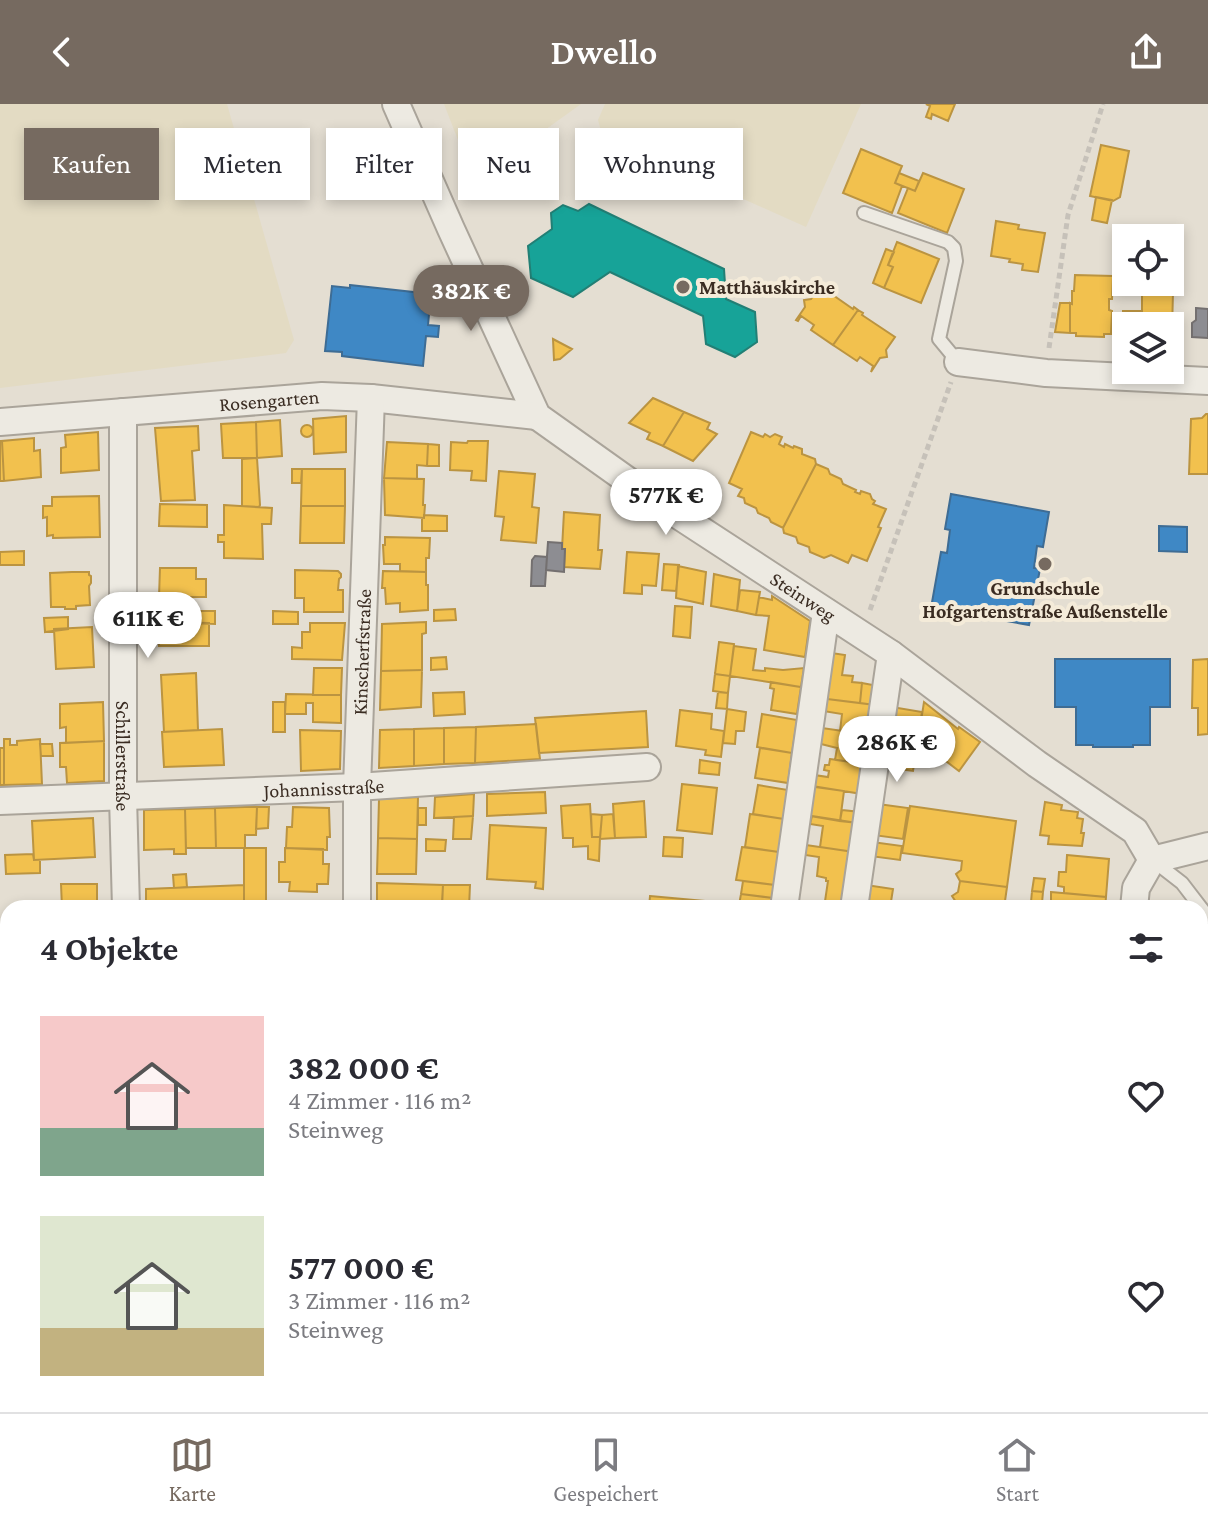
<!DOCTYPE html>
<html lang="de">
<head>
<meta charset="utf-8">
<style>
  :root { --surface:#fff; --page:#f7f7f7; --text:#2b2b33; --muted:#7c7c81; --line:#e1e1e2; --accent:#766a60 }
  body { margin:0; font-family:"Crimson Pro",serif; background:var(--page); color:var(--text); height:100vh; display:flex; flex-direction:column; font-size:30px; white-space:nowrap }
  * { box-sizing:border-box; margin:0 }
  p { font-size:26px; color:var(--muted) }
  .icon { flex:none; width:44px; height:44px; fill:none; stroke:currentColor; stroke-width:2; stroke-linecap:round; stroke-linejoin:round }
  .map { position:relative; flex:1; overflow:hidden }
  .side { position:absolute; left:0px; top:796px; width:1208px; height:512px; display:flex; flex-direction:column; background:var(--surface); border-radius:24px 24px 0 0; box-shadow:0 4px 12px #0003 }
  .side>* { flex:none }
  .top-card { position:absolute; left:24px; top:24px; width:800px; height:72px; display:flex; gap:16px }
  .buttons { position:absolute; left:1112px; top:120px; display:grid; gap:16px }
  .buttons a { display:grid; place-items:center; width:72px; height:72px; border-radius:0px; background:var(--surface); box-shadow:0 4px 12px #0003; font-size:40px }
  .price { position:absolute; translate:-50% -68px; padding:0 18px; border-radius:28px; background:#fff; color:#222; font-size:26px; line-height:52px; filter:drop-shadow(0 2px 4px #0008) }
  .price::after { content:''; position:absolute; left:50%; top:48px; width:24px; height:18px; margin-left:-12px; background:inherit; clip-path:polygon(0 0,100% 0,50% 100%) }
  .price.selected { background:var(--accent); color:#fff }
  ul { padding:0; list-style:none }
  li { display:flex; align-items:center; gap:24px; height:200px; padding:0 40px }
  li span { display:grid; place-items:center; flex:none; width:224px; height:160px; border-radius:0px; color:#555 }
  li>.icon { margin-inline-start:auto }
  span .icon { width:96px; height:96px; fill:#fffc; stroke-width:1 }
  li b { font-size:34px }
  h2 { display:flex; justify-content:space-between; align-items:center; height:96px; padding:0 40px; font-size:34px }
  .chip { padding:0 28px; border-radius:0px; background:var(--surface); box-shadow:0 4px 12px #0003; font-size:28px; line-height:72px }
  .chip.selected { background:var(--accent); color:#fff }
  header { display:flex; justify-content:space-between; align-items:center; height:104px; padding:0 40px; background:var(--accent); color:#fff; font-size:36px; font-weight:600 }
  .dock { display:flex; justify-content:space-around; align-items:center; height:112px; border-top:2px solid var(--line); background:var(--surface); font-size:22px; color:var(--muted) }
  .dock a { display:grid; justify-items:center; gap:4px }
  .dock .selected { color:var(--accent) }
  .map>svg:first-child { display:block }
  .farmland { fill:#e3dbc3 }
  .homes { fill:#f2c14e; stroke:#bb9441; stroke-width:2 }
  .schools { fill:#3f88c5; stroke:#3e6c94; stroke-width:2 }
  .public { fill:#17a398; stroke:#227f75; stroke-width:2 }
  .industry { fill:#8d8d92; stroke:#747070; stroke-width:2 }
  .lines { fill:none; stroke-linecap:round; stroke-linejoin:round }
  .service-casing { stroke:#aaa49a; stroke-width:16 }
  .minor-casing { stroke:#aaa49a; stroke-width:30 }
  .tertiary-casing { stroke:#aaa49a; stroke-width:36 }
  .path { stroke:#c6c1b9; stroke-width:5; stroke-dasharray:6 4; stroke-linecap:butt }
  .service { stroke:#edeae2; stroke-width:12 }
  .minor { stroke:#edeae2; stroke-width:26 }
  .tertiary { stroke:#edeae2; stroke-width:32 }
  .poi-dot { fill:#766a60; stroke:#f4ebd9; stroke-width:3 }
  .labels { text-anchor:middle; stroke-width:8; stroke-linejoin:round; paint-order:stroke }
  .poi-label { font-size:20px; font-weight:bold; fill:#3a2c22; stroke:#f4ebd9; text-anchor:start }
  .street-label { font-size:20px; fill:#3a2c22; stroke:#f4ebd9 }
</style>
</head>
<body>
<header><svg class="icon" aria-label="back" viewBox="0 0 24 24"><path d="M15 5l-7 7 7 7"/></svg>Dwello<svg class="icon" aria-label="share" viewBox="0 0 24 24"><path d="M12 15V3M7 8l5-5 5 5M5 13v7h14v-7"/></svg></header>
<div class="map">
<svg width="1208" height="1308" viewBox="0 0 1208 1308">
  <rect width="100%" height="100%" fill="#e4ded2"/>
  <path class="farmland" d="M0,0H227L294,236L286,249L0,284Z
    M444,0H581L474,77Z
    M605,0H861L806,123L609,35L601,27L598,16Z"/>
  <path class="homes" d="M926,0H955L948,17L932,10L931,15L926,13L930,2Z
    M1101,41L1129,47L1120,93L1113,97L1090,92Z
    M861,45L902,62L895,79L902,82L892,109L843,89Z
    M899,69L919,77L915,87L895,79Z
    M923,69L964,85L947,129L898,109L908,84L915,87Z
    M1096,93L1112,96L1107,119L1092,116Z
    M996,117L1019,121L1018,125L1045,129L1038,168L1022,166L1023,160L1009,158L1010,155L991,152Z
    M897,138L939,155L921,199L884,184L893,163L888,161Z
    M886,145L894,148L888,161L893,163L884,184L873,179Z
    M1075,171L1113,172L1112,195H1109V206L1112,207L1111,230H1104V233L1076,232V229H1070V199L1072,200V187H1074Z
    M820,182L853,205L854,203L858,206L833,241L811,226L814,221L801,212L798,217L796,216L805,203L804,196L811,195Z
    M1142,187L1173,188L1172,227H1170V222H1126V225H1123V207H1142Z
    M1060,199H1070V229L1055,228Z
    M858,206L863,209L862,211L895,233L886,246L887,253L880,254L871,268L873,262L860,253L857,257L833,241Z
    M553,235L572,245L560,255L554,256Z
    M653,294L684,308L663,342L647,335L650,329L629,319Z
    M684,308L710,319L707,325L717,330L693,357L663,342Z
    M1206,310H1208V370H1189L1191,315L1202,314Z
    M346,312V348L314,350L313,315Z
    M280,316L282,352L257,354L256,318Z
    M256,318L257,354H223L221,320Z
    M301 327a6 6 0 1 1 12 0a6 6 0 1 1-12 0Z
    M198,322L199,346L192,347L195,396L161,397L155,324Z
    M98,328L99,366L61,369V344L66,343L65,331Z
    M751,328L763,333L765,330L770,333L775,330L782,333L779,340L784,343L785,340L793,344L794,342L802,345V350L815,355L816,360L783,424L771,418L769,414L758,409L756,404L745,399L744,394L738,392L742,385L729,379Z
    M34,334V347L40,346L41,373L4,377L2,337Z
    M0,337H2L4,377H0Z
    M468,337H488L486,377L471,376L472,367L450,366L451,338L467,339Z
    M387,338L428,340L427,362L417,361V375L384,374Z
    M428,340L439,341V362H427Z
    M257,354L260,401L259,403L242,402V355Z
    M816,360L828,365L830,370L841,375L843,380L856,386L855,388L860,390L861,387L870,390L872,395L875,397L873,400L886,405L878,423L881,424L867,457L852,451L848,459L831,451L824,454L810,448L809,443L798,439L796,433L784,429L783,424Z
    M292,365H302L301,379H292Z
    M302,365H345V402H301Z
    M499,367L535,370L532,403L539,404L536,439L501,436L504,413L495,412Z
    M384,374L424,375L423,401H425L424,414L385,411Z
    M99,392L100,433L53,434V431L47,432V413L43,414V402H52V393Z
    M160,400L207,401V423L159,422Z
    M224,401L272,404L271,420H262L263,455L224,454V438H218V431H224Z
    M301,402H345L344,439H300Z
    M564,408L600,411L598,446H602L600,465L564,463L565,445H562Z
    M424,411L447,412V427H422V414H424Z
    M385,433L430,434L429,454H426V468L400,467V460H384L383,441H385Z
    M24,447V461H0V448Z
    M627,448L659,450L656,482L642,481V490L624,489Z
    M664,460L679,461L676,487L662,486Z
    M678,462L706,468L703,500L676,494Z
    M160,464H196V475H206V493H159Z
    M295,466L338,467L341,470V473L339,475L338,486H343V508H304V494H295Z
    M383,467L426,468V481H428V506L400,508V499L386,500L385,484H382Z
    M72,468H89V471L91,472V479L89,482L90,501L76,502V505H65V503H51L50,469Z
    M714,470L740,476L737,507L711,502Z
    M740,486L760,488L756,511L737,507Z
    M772,492L810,517L805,553L764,546L769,512L756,511L759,493L772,496Z
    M150,495H170V505H150Z
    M675,502L692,503L690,534L673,532Z
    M455,505L456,516L434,517V506Z
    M193,507H215V520L193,519Z
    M273,507L298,508V520H273Z
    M68,513V525L45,528L44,514Z
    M159,518L209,519V542H159Z
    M426,518V529L422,530V566L381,567L382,520Z
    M310,519H345L342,556L292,555V543L302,544V528H310Z
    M92,523L94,563L56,565L54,525Z
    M719,538L734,540L730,572L715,570Z
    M734,542L756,545L753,566L765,567V564L783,566L804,564L801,583L730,572Z
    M825,548L845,551L842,571L853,572L852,578L862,579L860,599L819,594Z
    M446,553L447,565L431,566V554Z
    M1208,555V630L1198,631V604H1192L1193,556Z
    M314,564H342L341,591H313Z
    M422,566L421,603L380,606L381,567Z
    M196,569L198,626L164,628L161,571Z
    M715,570L730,572L728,589L713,587Z
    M771,578L801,583L797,610L771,606L774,585L770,584Z
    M862,579L878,582L875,601L860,599Z
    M464,588L465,610L434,612L433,589Z
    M718,588L728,589L727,605L716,604Z
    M286,590L341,591V619L313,618V599H306V610H285Z
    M819,594L875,601L871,631L840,627L842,610L817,606Z
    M103,598L104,637L66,639V623L60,624V600Z
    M273,598H285V628H273Z
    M924,598L958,625L959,623L980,638L959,667L918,636Z
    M892,603L922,608L913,667L883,663Z
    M727,605L746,608L744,627H736L735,640L723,639Z
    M680,606L712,610L711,625L724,627L721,653L705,651L706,646L676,642Z
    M646,607L648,643L539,649L535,614Z
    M762,610L797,616L792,649L757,643Z
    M536,620L540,655L475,659L476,623Z
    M476,623L475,659L444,660V624Z
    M815,623L871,631L867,660L835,656L837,644L813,638Z
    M444,624V660L414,662V625Z
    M222,625L224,661L164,663L162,628Z
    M414,625V662L379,664L380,626Z
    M300,626L341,627L340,665L301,667Z
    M4,635H10V641H17V637L40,635L42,680L4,681Z
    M104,637V677L67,679L66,663H60V639Z
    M40,640H52L53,652H41Z
    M0,644H4V681H0Z
    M760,644L792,649L788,679L755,674Z
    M830,655L867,660L862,690L812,682L814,671L828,673L829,667L824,666L825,661H829Z
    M700,656L720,659L719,671L699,669Z
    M682,680L717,684L712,730L677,726Z
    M758,681L788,686L784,715L753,710Z
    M808,682L844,687L840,717L804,711Z
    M545,688L546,709L487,712V690Z
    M474,690L473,712L434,714L435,693Z
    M418,693L417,735L378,734L379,695Z
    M644,697L646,733L615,734L613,700Z
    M1045,698L1062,701L1061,706L1078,708L1077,714L1083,715L1081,729H1084L1082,742L1048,740L1049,732L1040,731Z
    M590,700L592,733H600L599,757L588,755V742L573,743V734H563L561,702Z
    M878,700L908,704L903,735L873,731Z
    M910,702L1016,717L1007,783L960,777L956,770L961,766L962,757L902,749Z
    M245,703H257L256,731H245V744H216L215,704Z
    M257,703H269L268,724L256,725Z
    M293,703L329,704L330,733H327V746L286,744L287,723H292Z
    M215,704L216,744H186L185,705Z
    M418,704H426V721H418Z
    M185,705L186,750H174V745L144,746V706Z
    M842,706L860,708L858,719L840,717Z
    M591,710L602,711L600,733H592Z
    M613,710L615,734L600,735L602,711Z
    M750,710L784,715L779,748L745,743Z
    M473,712L471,735H453L454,713Z
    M812,712L858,719L854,748L820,743L823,722L810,720Z
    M93,714L95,753L34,756L32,717Z
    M490,721L546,724L543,785L535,784L536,778L487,775Z
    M664,733L683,734L682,753L663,752Z
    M378,734L417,735L416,770H377Z
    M426,735L446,736L445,747H426Z
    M872,738L902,742L900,756L870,752Z
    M806,741L854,748L846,804H824L828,777H826V774L817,772L819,753L805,751Z
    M742,743L779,748L775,781L736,776Z
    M244,744H266V803H244Z
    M285,744L323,745V760H329L328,780H317V788L289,787L290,778H279V758H285Z
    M33,750L34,756H40V769L6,770L5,751Z
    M1067,751L1109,755L1106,793L1064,789V783L1058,782L1059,768H1066Z
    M186,770L187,783L174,784L173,771Z
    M1034,774L1045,775L1043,788L1032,787Z
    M743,777L775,781L773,794L741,790Z
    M960,777L1007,783L1004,804H956V798L952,792L958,788Z
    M377,779L443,781L442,798L433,797L432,803L377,802Z
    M61,780H97V804H62Z
    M244,781V804H146V785Z
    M443,781H470L469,804H442Z
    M866,781L893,785L890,804H863Z
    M1032,787L1043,788L1042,799L1031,798Z
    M1051,788L1106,793L1105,804H1062V801L1051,800Z
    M741,790L773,794L772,804H730L731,800L739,801Z
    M650,792L704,797L703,804H649Z
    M704,797L721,799V804H703Z
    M1200,842L1208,843V881H1200Z
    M8,862V884L0,885V863Z
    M1205,900H1208V945L1201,944Z
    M1200,1049L1208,1050V1078H1200Z
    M1200,1078H1208V1135H1200Z
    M2,1116H8V1160H6Z
    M1200,1193L1208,1194V1240L1200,1239Z
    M0,1252H8V1291L0,1292Z
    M1208,1291V1308H1201L1199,1300L1200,1294Z
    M144,1300H165L166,1306L145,1308Z
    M238,1300H469L470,1308H238Z
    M550,1300H621V1308H550Z
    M651,1300H683V1308H651Z
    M738,1300H779V1308H738Z
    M817,1300H873L874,1308H818Z
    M893,1300H943L944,1307L894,1308Z"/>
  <path class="schools" d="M350,181L431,190L428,221L439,222L438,233L426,232L423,262L342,252V248L325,247L332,182L350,184Z
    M951,390L1049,408L1043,443L1037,442L1034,464L1040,465L1029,521L931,504L941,448L947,449L950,426L945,425Z
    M1159,422L1187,423V448L1159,447Z
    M1055,555H1170V603H1150V641H1133V643H1093V641H1076V603H1055Z"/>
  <path class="public" d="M589,100L724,165L726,195L755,208L757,238L735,253L706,240L703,212L610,168L573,193L531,174L528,142L552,125L551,109L563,101L578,107Z"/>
  <path class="industry" d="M1196,204L1208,205V234L1192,233V219L1196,216Z
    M548,438L562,439V445H565L564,468L546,466Z
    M535,452L547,453L545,482H531L532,456Z"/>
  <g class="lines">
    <g class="service-casing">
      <path id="service" d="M864,109L948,138L954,144L956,157L939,235L958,258
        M1155,758L1182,779L1208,813
        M884,1300L885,1308"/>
    </g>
    <g class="minor-casing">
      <g id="minor">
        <path id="s1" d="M396,0L451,125L537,312L655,396L891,550L1037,660L1135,727L1152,756"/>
        <path d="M958,258L1046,269L1208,277"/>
        <path id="s2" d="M123,308V693L126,804"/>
        <path id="s3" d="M0,318L322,292L371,294L537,312"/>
        <path id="s4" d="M0,697L357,683L647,663"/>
        <path id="s5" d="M357,804V683L371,294"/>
        <path d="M784,804L826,508"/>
        <path d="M854,804L891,550"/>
        <path d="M1134,804L1136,784L1152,756L1208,742"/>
      </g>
    </g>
    <g class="tertiary-casing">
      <path id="tertiary" d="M0,1012L8,1011
        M1200,1161L1208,1162"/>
    </g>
    <path class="path" d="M1049,244L1068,111L1103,0
      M870,506L951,278"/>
    <use href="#service" class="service"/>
    <use href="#minor" class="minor"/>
    <use href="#tertiary" class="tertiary"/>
  </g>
  <g class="poi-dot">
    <circle cx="683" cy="183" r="8"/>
    <circle cx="1045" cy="460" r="8"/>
  </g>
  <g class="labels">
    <g class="poi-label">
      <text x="699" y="190">Matthäuskirche</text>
      <text x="1045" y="491" text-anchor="middle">Grundschule<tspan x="1045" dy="23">Hofgartenstraße Außenstelle</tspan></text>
    </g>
    <g class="street-label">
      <text dy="7" stroke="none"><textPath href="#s3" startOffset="270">Rosengarten</textPath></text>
      <text dy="7" stroke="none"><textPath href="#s1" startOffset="664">Steinweg</textPath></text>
      <text dy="7" stroke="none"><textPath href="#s5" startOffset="256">Kinscherfstraße</textPath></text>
      <text dy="7" stroke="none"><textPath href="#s2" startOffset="344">Schillerstraße</textPath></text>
      <text dy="7" stroke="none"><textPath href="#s4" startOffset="324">Johannisstraße</textPath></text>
    </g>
  </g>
</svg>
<div class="buttons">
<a><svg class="icon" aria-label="locate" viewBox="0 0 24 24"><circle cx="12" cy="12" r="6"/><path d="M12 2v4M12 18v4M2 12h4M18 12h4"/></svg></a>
<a><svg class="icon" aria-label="layers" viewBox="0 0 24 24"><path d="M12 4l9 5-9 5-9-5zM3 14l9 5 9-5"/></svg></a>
</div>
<b class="price selected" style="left:471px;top:229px">382K €</b>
<b class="price" style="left:666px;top:433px">577K €</b>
<b class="price" style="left:148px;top:556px">611K €</b>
<b class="price" style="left:897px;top:680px">286K €</b>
<div class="top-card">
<a class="chip selected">Kaufen</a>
<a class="chip">Mieten</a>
<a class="chip">Filter</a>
<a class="chip">Neu</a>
<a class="chip">Wohnung</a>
</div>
<section class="side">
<h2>4 Objekte<svg class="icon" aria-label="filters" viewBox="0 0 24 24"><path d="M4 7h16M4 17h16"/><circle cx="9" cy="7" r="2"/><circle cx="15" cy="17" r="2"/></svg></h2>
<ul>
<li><span style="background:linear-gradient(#f6c9c9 70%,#7fa58c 0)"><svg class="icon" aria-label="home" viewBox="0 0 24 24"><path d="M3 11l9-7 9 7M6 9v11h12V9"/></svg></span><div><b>382 000 €</b><p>4 Zimmer · 116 m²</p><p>Steinweg</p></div><svg class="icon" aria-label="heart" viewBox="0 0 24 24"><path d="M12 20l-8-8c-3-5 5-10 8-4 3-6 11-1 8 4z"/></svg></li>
<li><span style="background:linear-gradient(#dfe7d0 70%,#c2b280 0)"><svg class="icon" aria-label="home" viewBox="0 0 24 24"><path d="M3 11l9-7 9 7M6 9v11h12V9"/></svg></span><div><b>577 000 €</b><p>3 Zimmer · 116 m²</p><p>Steinweg</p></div><svg class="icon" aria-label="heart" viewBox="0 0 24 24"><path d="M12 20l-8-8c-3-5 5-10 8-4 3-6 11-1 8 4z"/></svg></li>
</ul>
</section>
</div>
<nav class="dock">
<a class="selected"><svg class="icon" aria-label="map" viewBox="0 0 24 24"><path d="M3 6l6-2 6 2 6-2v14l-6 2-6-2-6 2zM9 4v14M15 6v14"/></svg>Karte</a>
<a><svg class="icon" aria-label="saved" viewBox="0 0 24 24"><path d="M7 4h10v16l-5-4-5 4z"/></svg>Gespeichert</a>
<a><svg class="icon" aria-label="home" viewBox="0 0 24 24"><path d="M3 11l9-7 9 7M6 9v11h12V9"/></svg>Start</a>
</nav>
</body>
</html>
